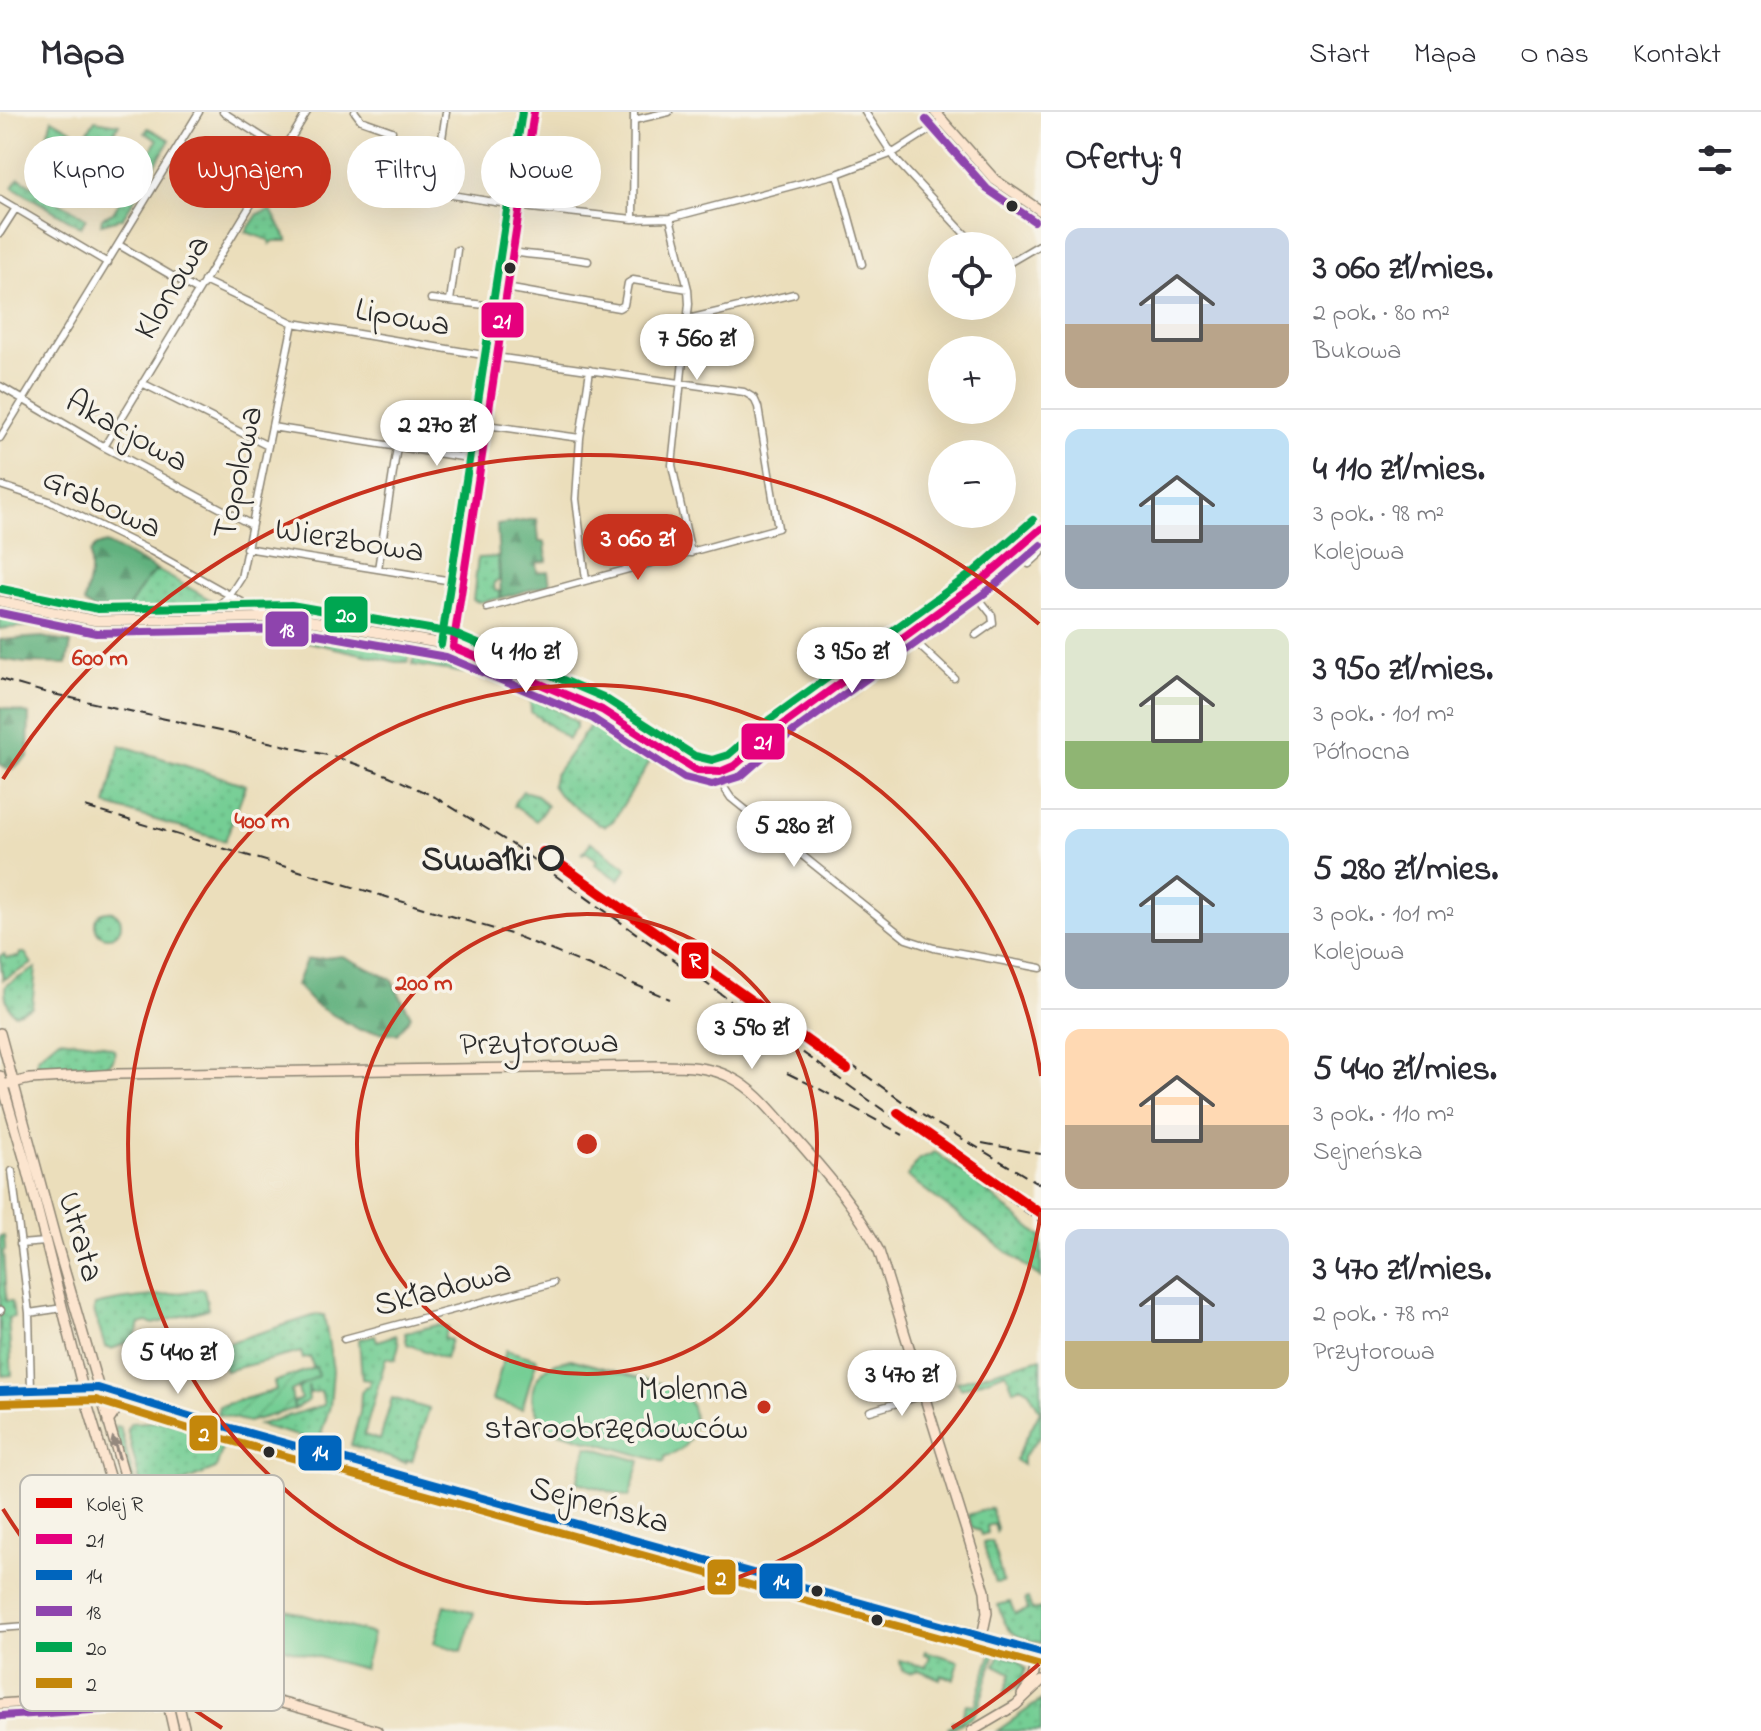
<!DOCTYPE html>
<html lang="pl">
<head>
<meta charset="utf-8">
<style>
  :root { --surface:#fff; --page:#f7f7f7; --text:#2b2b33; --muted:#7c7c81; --line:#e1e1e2; --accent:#c8321e }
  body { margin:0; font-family:"Indie Flower",sans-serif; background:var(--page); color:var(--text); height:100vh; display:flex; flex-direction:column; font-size:30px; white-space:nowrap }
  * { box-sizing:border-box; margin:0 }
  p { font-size:26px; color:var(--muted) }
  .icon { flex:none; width:44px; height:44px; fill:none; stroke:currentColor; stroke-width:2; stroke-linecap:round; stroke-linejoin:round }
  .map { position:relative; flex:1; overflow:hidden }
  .drawer { display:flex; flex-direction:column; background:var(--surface); width:720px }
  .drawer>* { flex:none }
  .banner { position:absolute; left:24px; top:24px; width:760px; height:72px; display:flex; gap:16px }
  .tools { position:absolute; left:928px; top:120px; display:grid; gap:16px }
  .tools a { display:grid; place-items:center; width:88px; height:88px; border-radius:50%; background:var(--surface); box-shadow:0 8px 32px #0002; font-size:40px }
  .price { position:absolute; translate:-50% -68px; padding:0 18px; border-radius:28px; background:#fff; color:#222; font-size:26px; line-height:52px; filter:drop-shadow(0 2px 4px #0008) }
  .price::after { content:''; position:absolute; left:50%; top:48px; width:24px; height:18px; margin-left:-12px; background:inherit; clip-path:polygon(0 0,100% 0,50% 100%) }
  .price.on { background:var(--accent); color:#fff }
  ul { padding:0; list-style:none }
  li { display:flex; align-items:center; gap:24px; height:200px; padding:0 24px }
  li+li { border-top:2px solid var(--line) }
  li span { display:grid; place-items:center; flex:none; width:224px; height:160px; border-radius:16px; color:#555 }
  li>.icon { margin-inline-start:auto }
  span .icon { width:96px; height:96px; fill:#fffc; stroke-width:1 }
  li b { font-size:34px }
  h2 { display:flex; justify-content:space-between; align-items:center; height:96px; padding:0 24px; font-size:34px }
  .tag { padding:0 28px; border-radius:36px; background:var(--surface); box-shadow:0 8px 32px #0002; font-size:28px; line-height:72px }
  .tag.on { background:var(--accent); color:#fff }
  header { display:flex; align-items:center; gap:48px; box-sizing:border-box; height:112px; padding:0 40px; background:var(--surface); border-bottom:2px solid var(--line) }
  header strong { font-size:38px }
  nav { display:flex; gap:44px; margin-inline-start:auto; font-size:28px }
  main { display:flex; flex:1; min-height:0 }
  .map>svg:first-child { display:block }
  .grass { fill:url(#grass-dots); stroke:#507c60; stroke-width:2 }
  .forest { fill:url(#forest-firs); stroke:#466e54; stroke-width:2 }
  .garden { fill:url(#garden-furrows); stroke:#507c60; stroke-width:2 }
  .pitch { fill:#75ce94; stroke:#507c60; stroke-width:2 }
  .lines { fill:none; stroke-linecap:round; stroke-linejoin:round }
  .street-casing { stroke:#8b8473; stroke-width:9 }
  .secondary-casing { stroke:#8b8473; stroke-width:12 }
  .street { stroke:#fff; stroke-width:6 }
  .secondary { stroke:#fce5cf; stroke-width:9 }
  .rail { stroke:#2b2b2b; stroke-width:2; stroke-dasharray:12 6; stroke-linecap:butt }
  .bus-1-casing { stroke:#f7f3e8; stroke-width:14 }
  .bus-2-casing { stroke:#f7f3e8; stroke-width:14 }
  .bus-3-casing { stroke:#f7f3e8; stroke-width:14 }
  .bus-4-casing { stroke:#f7f3e8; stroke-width:14 }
  .bus-5-casing { stroke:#f7f3e8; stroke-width:14 }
  .bus-1 { stroke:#e5007d; stroke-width:8 }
  .bus-2 { stroke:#0065bd; stroke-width:8 }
  .bus-3 { stroke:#8e44ad; stroke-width:8 }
  .bus-4 { stroke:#00a651; stroke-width:8 }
  .bus-5 { stroke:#c4870b; stroke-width:8 }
  .rail-1-casing { stroke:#f7f3e8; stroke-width:16 }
  .rail-1 { stroke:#e50000; stroke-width:10 }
  .oneway { fill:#94887d }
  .ring { fill:none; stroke:#c8321e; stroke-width:4 }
  .bus-dot { fill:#2b2b2b; stroke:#f7f3e8; stroke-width:3 }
  .stop-dot { fill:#f7f3e8; stroke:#2b2b2b; stroke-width:4 }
  .poi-dot { fill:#c8321e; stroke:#f7f3e8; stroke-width:3 }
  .labels { text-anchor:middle; stroke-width:7; stroke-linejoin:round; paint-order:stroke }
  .street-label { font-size:34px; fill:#2b2b2b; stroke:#f7f3e8 }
  .stop-label { font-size:34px; font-weight:bold; fill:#2b2b2b; stroke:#f7f3e8; text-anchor:end }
  .poi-label { font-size:34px; fill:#2b2b2b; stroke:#f7f3e8; text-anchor:end }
  .key { fill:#f7f3e8; stroke:#bab7af; stroke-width:2 }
  .key-label { font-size:22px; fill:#2b2b2b }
  .centre { fill:#c8321e; stroke:#f7f3e8; stroke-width:4 }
  .ring-label { font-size:24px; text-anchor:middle; font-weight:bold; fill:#c8321e; stroke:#f7f3e8; stroke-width:7; stroke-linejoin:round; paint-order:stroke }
  .line-badge { stroke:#f7f3e8; stroke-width:3 }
  .badge-label { font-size:22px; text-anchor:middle; font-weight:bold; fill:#fff }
</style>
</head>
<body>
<header>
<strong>Mapa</strong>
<nav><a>Start</a><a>Mapa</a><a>O nas</a><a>Kontakt</a></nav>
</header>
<main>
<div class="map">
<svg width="1041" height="1619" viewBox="0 0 1041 1619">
  <defs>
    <pattern id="grass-dots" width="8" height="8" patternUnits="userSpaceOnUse" patternTransform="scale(2)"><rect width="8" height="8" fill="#75ce94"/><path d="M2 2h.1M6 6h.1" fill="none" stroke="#65b180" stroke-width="1.8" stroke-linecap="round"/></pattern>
    <pattern id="forest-firs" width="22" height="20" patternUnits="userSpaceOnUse" patternTransform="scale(2)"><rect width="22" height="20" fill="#60b17e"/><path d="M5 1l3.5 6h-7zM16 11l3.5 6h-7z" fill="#4f9067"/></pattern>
    <pattern id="garden-furrows" width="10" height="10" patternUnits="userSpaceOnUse" patternTransform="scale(2)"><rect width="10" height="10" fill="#75ce94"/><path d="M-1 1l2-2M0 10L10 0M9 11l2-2" fill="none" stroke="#65b180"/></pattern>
  </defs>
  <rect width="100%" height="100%" fill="#f7f3e8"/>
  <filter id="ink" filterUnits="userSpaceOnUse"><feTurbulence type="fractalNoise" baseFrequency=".0125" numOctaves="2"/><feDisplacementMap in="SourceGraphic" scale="16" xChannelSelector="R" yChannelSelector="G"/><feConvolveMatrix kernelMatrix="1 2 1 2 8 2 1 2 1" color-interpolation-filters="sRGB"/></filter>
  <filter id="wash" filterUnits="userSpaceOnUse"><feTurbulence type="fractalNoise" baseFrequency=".006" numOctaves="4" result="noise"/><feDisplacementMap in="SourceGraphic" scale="32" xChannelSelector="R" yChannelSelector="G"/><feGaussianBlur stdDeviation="1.8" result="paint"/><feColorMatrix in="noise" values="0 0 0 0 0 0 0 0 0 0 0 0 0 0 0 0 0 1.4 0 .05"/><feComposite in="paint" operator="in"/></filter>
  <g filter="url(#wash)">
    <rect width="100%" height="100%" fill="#ebdebb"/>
    <path class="grass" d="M52,7L84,25L95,8L119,12L86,67L80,63L81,52L78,50L69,55L50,41V37H43Z
      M148,16L170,28L123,106L101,112L102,106L113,101L157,28L145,21Z
      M365,64L387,68L384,85L357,78Z
      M19,66L86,106L81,115L13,75Z
      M271,98L288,129H274L270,132L269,128L246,120L258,102Z
      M498,445L499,469L494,470L495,479H500L501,486L479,490L473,488L478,446Z
      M157,458L211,488L196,497L123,498L128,496L147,467Z
      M0,501L55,511L0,517Z
      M285,509L412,531L408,550H396L248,516H184L182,511Z
      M416,532L449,538L475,548L471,555L464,561L413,553Z
      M530,586L550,594L576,610V616L568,627L531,600Z
      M602,603L626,617L653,637L651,648L613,709L605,714L598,712L559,683L552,673L554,664L595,607Z
      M120,633L246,673L225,729L106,693Z
      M523,679L537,683L547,694L536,709L514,694V691Z
      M591,730L627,756L619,768L595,752L597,748L586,740L582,742Z
      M95 812a13 13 0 1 1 26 0a13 13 0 1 1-26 0Z
      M20,841H25L32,852L3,868L0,844L4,842L6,846L19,845Z
      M36,856L32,895L15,902C8,897 3,881 6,873Z
      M59,927L102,932L114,937C116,947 111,953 101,955L39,953L36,950L39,944Z
      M935,1040L972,1067L1041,1125V1166L907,1064L918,1048Z
      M0,1124H4L5,1138L3,1139L6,1189H12L14,1205L8,1206L12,1263L3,1264L0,1236Z
      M200,1177H204L208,1197L154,1212L147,1210L140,1212C137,1227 124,1233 111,1237L105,1235L94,1199L95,1193C130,1183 164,1186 200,1177Z
      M316,1203H324L333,1258L330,1294L321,1322L324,1323L316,1329L258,1313L324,1293L321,1279L310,1281L308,1273L309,1288L294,1297V1290L301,1287L298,1277L308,1268L316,1255H313L310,1245L303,1247L301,1240L225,1259L218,1234Z
      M437,1213L448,1215L444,1226L451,1228L445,1247L407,1232L405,1221Z
      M375,1223L377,1229L396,1223L399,1232L395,1248L386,1246L364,1323L380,1328L392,1286L429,1297L412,1349L407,1348L406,1351L351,1333L360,1300L361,1281L365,1275L369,1274L370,1268L362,1267L359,1227Z
      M1041,1246V1323L1023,1345V1353L1015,1348L1040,1299L1029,1279L1020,1274L1013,1278L1006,1260L961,1277L957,1270Z
      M165,1309L226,1324L216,1357L180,1371L148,1403L127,1317L131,1311Z
      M114,1314L120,1315L121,1318L177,1537L176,1545L173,1546L163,1491L155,1471Z
      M991,1396L997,1416L996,1419L994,1412L987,1414L988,1421L981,1423L979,1418L972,1415L968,1403Z
      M992,1429L1003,1470L995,1471L983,1431Z
      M1028,1486L1032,1498L1041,1496V1531C1013,1523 1007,1523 998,1493L1010,1490L1015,1502L1028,1498L1025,1487Z
      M925,1539L959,1549L954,1567L941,1563L940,1567L919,1558L910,1561L903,1559L899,1548L926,1555L930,1544L924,1542Z
      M992,1539L995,1541L979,1594L972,1605L949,1618L948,1616L953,1613L952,1609H961L966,1592L975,1593Z
      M1000,1542L1018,1548L1026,1557L1020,1572L1004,1582L1011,1561L995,1553Z
      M1041,1588V1619H997Z"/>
    <path class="forest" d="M537,407L539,430H545L547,449L536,451L537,460L548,459L550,472L501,486L497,413Z
      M106,431L157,458L147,467L128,496L123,498L92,497L84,491L90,462V441L96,434Z
      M42,525L71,531L67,552L25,551L0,547V528Z
      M0,595L29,602L28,645L10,658L0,652Z
      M342,844L391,867L411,904L397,922L360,918L315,893L296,873L306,848Z"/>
    <path class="garden" d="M316,1255L318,1264L291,1279L294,1297L248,1310L217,1302L219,1294L276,1278L274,1270Z"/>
    <path class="pitch" d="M506,1238L537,1247L522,1297L492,1288Z
      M571,1247L676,1276C681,1280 687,1285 690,1291C701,1312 689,1341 665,1344L664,1350L542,1315C543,1305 535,1301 533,1291C528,1267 549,1249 571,1247Z
      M587,1334L640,1349L629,1385L577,1370Z
      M445,1493L474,1501L462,1539L434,1531Z
      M279,1496L373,1522L364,1557L269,1532Z"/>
  </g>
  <g filter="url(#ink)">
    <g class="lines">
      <g class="street-casing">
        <path id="street" d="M223,0L283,38
          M355,0L361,8L392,19
          M865,0L897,49L976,134
          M634,8L669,0
          M290,26L320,44L322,51L304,84
          M837,62L862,152
          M391,73L531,96L633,107L670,106L837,62L893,41L942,10
          M434,80L446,0
          M0,87L108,151
          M670,106L688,177L689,192L672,353L691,441
          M633,107L634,0
          M0,121L16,96
          M119,133L198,179
          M512,140C537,144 562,145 588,149
          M1002,155L1041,132
          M204,169L293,211L495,245L744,280L754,286L758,295L778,416L487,496
          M506,176L619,196L624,193L628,171L633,168L688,177
          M431,187L503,195
          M450,189L457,138
          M688,207L794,182
          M142,271L268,334
          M0,274L104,335L250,412
          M486,313L580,326
          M272,315L481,348
          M0,326L199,0
          M104,335L307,0
          M0,373L49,389L151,439L265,503
          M246,436L446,468
          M1014,441L1029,452L1041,441
          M378,457L397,335
          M586,468L576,387L580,326L590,258
          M970,475L992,503L993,511L976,523
          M204,506L230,483L241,466L293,211
          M907,522L954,566
          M720,660L723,674L731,686L906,827L934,836L1041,856
          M12,1059L29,1201L31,1278
          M20,1132L46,1130
          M0,1199L1,1198
          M29,1201L63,1196
          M344,1227L553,1171
          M870,1299L924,1283
          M0,1516L54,1512L51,1442"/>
      </g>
      <g class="secondary-casing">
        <path id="secondary" d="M935,0L995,68L1041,99
          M0,489L97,509L290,505L449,533L597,595L631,615L690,655L712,661L734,654L776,618L982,468L1041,417
          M453,535L534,0
          M0,921L56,1129L124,1363L185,1619
          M0,964L27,1056L85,1285L136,1453L174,1619
          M3,973L30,967L118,962L660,954C685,954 709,954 732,966C756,978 773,1001 791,1021C824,1059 856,1094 879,1139L985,1479L987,1501L982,1524
          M0,1279L98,1276L202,1308L1041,1541
          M50,1282L139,1292
          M108,1310L121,1291
          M1022,1583L1032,1569L1039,1540
          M0,1592L199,1577C261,1581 318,1601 377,1619
          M972,1619L1016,1593L1041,1569"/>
      </g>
      <use href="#street" class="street"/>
      <use href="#secondary" class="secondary"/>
      <path class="rail" d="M0,567L40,579L336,645L387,663L435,685L510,731L1041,1111
        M85,695L514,823L670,887
        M790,909L917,1000L1041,1073
        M787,961L818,976L903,1023
        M982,1031L1041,1042"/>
      <g class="bus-1-casing">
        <path id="bus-1" d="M453,535L602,598L697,659L720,660L734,654L776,618L982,468L1041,417
          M453,535L534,0"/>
      </g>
      <g class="bus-2-casing">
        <path id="bus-2" d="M0,1279L98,1276L202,1308L1041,1541"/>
      </g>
      <g class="bus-3-casing">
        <path id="bus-3" d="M926,8L987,77L1034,109
          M0,501L96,521L289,517L446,545L592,606L684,666L712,673L741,664L783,627L989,478L1041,433
          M1,1604L167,1593"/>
      </g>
      <g class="bus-4-casing">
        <path id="bus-4" d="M2,477L98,497L291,493L452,521L603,585L695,644L712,648L728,643L769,608L975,459L1033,408
          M441,533L522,0"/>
      </g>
      <g class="bus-5-casing">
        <path id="bus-5" d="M0,1291L96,1288L199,1320L1038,1553"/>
      </g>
      <use href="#bus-1" class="bus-1"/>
      <use href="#bus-2" class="bus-2"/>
      <use href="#bus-3" class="bus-3"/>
      <use href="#bus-4" class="bus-4"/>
      <use href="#bus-5" class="bus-5"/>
      <g class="rail-1-casing">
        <path id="rail-1" d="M543,740L847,957
          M898,1001L1041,1102"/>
      </g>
      <use href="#rail-1" class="rail-1"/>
    </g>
    <defs><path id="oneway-solid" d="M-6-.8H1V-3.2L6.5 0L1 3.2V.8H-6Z" transform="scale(2)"/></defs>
    <use class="oneway" href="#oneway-solid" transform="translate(116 1336) rotate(-107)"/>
  </g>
  <g class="ring">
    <circle cx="587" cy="1032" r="230"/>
    <path d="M1041 1100A459 459 0 1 1 1041 964"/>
    <path d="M1039 1552A689 689 0 0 1 952 1616M222 1616A689 689 0 0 1 3 1397M3 667A689 689 0 0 1 1039 512"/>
  </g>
  <g class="bus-dot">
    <circle cx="1012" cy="94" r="7"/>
    <circle cx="510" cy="156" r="7"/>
    <circle cx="269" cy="1340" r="7"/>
    <circle cx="817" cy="1479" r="7"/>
    <circle cx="877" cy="1508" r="7"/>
  </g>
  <circle class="stop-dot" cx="551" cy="746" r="11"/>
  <circle class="poi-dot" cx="764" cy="1295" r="8"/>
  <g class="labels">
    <g class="street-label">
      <text transform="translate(170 174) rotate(-59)" y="12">Klonowa</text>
      <text transform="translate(403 203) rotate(10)" y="12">Lipowa</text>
      <text transform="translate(128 317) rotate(29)" y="12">Akacjowa</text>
      <text transform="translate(236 360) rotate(-78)" y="12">Topolowa</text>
      <text transform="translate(103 389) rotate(25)" y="12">Grabowa</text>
      <text transform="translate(350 426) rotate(9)" y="12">Wierzbowa</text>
      <text transform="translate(539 929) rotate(-1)" y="12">Przytorowa</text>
      <text transform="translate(83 1124) rotate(74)" y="12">Utrata</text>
      <text transform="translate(442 1174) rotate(-15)" y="12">Składowa</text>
      <text transform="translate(600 1391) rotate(15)" y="12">Sejneńska</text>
    </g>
    <g class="stop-label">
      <text x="532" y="758">Suwałki</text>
    </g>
    <g class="poi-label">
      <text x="748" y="1287">Molenna<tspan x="748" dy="39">staroobrzędowców</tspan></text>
    </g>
  </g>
  <rect x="20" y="1363" width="264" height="236" rx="12" class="key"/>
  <rect x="36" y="1386" width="36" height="10" fill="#e50000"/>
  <rect x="36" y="1422" width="36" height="10" fill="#e5007d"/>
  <rect x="36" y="1458" width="36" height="10" fill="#0065bd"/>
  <rect x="36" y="1494" width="36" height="10" fill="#8e44ad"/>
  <rect x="36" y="1530" width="36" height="10" fill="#00a651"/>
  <rect x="36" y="1566" width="36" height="10" fill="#c4870b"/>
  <g class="key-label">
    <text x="86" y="1399">Kolej R</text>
    <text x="86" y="1435">21</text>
    <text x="86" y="1471">14</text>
    <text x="86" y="1507">18</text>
    <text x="86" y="1543">20</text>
    <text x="86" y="1579">2</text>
  </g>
  <circle cx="587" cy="1032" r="12" class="centre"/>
  <g class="ring-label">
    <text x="100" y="553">600 m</text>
    <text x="262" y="716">400 m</text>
    <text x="424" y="878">200 m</text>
  </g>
  <g class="line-badge">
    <rect x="480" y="189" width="45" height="38" rx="8" fill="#e5007d"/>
    <rect x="323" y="483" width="46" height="39" rx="8" fill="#00a651"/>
    <rect x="264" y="498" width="46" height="38" rx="8" fill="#8e44ad"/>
    <rect x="740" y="610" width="46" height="39" rx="8" fill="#e5007d"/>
    <rect x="680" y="829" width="30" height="39" rx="8" fill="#e50000"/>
    <rect x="188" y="1302" width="31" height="38" rx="8" fill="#c4870b"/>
    <rect x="297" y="1322" width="46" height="38" rx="8" fill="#0065bd"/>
    <rect x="706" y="1446" width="31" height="38" rx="8" fill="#c4870b"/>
    <rect x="758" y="1450" width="46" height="38" rx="8" fill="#0065bd"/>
  </g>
  <g class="badge-label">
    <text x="502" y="216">21</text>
    <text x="346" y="510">20</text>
    <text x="287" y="525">18</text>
    <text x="763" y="637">21</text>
    <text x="695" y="856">R</text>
    <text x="204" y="1329">2</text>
    <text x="320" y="1348">14</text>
    <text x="721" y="1473">2</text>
    <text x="781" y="1477">14</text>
  </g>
</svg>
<div class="tools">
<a><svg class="icon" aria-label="locate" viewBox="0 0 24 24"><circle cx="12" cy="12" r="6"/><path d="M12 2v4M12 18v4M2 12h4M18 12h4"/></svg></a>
<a>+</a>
<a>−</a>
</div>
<b class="price" style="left:697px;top:270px">7 560 zł</b>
<b class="price" style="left:437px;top:356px">2 270 zł</b>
<b class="price on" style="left:638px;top:470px">3 060 zł</b>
<b class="price" style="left:526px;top:583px">4 110 zł</b>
<b class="price" style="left:852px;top:583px">3 950 zł</b>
<b class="price" style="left:794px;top:757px">5 280 zł</b>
<b class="price" style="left:752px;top:959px">3 590 zł</b>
<b class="price" style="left:178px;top:1284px">5 440 zł</b>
<b class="price" style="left:902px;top:1306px">3 470 zł</b>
<div class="banner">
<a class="tag">Kupno</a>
<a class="tag on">Wynajem</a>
<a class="tag">Filtry</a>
<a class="tag">Nowe</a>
</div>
</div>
<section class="drawer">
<h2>Oferty: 9<svg class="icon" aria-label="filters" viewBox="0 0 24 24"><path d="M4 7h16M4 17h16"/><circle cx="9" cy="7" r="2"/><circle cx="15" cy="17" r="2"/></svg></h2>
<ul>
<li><span style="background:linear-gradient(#c9d6e8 60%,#b9a48a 0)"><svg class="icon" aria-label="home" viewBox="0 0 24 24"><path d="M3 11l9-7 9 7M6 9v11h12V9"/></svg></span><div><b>3 060 zł/mies.</b><p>2 pok. · 80 m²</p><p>Bukowa</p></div></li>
<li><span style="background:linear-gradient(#bfe0f5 60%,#9aa5b1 0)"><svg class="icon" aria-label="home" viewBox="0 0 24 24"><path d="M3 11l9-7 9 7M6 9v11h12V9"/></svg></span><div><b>4 110 zł/mies.</b><p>3 pok. · 98 m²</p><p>Kolejowa</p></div></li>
<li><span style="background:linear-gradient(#dfe7d0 70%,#8fb573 0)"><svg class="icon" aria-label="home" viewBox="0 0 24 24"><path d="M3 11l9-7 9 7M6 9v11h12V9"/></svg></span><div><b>3 950 zł/mies.</b><p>3 pok. · 101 m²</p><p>Północna</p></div></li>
<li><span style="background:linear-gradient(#bfe0f5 65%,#9aa5b1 0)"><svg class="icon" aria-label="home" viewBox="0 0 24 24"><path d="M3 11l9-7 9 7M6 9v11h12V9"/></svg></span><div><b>5 280 zł/mies.</b><p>3 pok. · 101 m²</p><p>Kolejowa</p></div></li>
<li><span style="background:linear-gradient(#ffd9b3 60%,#b9a48a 0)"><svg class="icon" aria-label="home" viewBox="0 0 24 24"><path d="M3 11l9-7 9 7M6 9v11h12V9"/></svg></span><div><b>5 440 zł/mies.</b><p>3 pok. · 110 m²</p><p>Sejneńska</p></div></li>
<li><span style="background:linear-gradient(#c9d6e8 70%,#c2b280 0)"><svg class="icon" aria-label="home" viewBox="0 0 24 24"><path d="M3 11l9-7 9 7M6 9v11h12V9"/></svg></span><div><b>3 470 zł/mies.</b><p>2 pok. · 78 m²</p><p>Przytorowa</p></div></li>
</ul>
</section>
</main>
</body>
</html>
